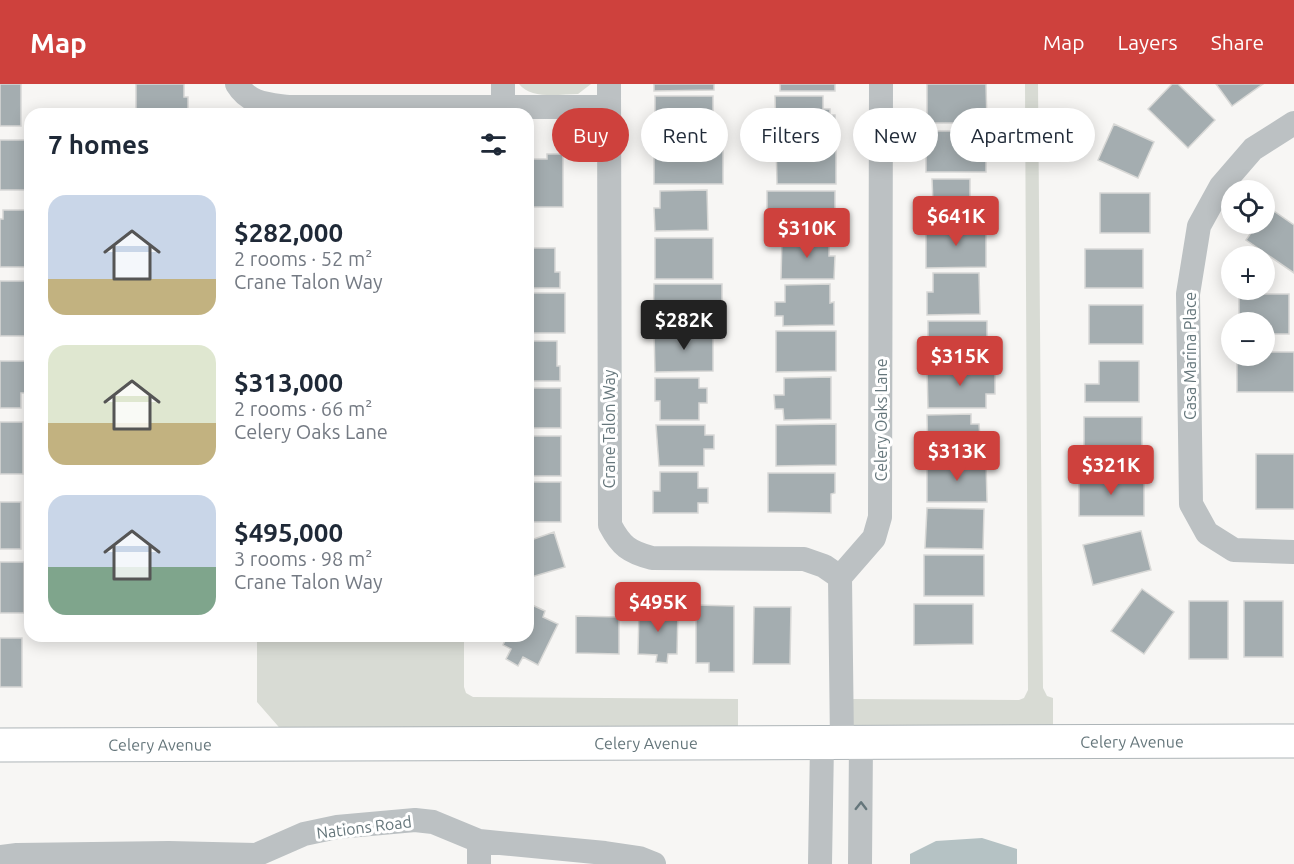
<!DOCTYPE html>
<html lang="en">
<head>
<meta charset="utf-8">
<style>
  :root { --surface:#fff; --page:#f6f6f7; --text:#1f2937; --muted:#747a83; --accent:#ce413d }
  body { margin:0; font-family:Ubuntu,sans-serif; background:var(--page); color:var(--text); height:100vh; display:flex; flex-direction:column; font-size:22px; white-space:nowrap }
  * { box-sizing:border-box; margin:0 }
  p { font-size:20px; color:var(--muted) }
  .icon { flex:none; width:33px; height:33px; fill:none; stroke:currentColor; stroke-width:2; stroke-linecap:round; stroke-linejoin:round }
  .map { position:relative; flex:1; overflow:hidden }
  .panel { position:absolute; left:24px; top:24px; width:510px; height:534px; display:flex; flex-direction:column; background:var(--surface); border-radius:18px; box-shadow:0 3px 15px #0003 }
  .panel>* { flex:none }
  .banner { position:absolute; left:552px; top:24px; width:570px; height:54px; display:flex; gap:12px }
  .buttons { position:absolute; left:1221px; top:96px; display:grid; gap:12px }
  .buttons a { display:grid; place-items:center; width:54px; height:54px; border-radius:50%; background:var(--surface); box-shadow:0 3px 15px #0003; font-size:30px }
  .price { position:absolute; translate:-50% -51px; padding:0 14px; border-radius:6px; background:var(--accent); color:#fff; font-size:20px; line-height:39px; filter:drop-shadow(0 2px 3px #0008) }
  .price::after { content:''; position:absolute; left:50%; top:36px; width:18px; height:14px; margin-left:-9px; background:inherit; clip-path:polygon(0 0,100% 0,50% 100%) }
  .price.current { background:#222; color:#fff }
  ul { padding:0; list-style:none }
  li { display:flex; align-items:center; gap:18px; height:150px; padding:0 24px }
  li span { display:grid; place-items:center; flex:none; width:168px; height:120px; border-radius:18px; color:#555 }
  li>.icon { margin-inline-start:auto }
  span .icon { width:72px; height:72px; fill:#fffc; stroke-width:1 }
  li b { font-size:26px }
  h2 { display:flex; justify-content:space-between; align-items:center; height:72px; padding:0 24px; font-size:26px }
  .tag { padding:0 21px; border-radius:27px; background:var(--surface); box-shadow:0 3px 15px #0003; font-size:21px; line-height:54px }
  .tag.current { background:var(--accent); color:#fff }
  header { display:flex; align-items:center; gap:36px; box-sizing:border-box; height:84px; padding:0 30px; background:var(--accent); color:#fff }
  header strong { font-size:28px }
  nav { display:flex; gap:33px; margin-inline-start:auto; font-size:21px }
  .map>svg:first-child { display:block }
  .green { fill:#d8dbd4 }
  .water { fill:#b5c2c4 }
  .building { fill:#a4adb0; stroke:#d8d8d6; stroke-width:1.5 }
  .lines { fill:none; stroke-linecap:round; stroke-linejoin:round }
  .secondary-casing { stroke:#aeb5b8; stroke-width:35 }
  .minor { stroke:#bcc1c3; stroke-width:24 }
  .secondary { stroke:#fff; stroke-width:33 }
  .oneway { stroke:#65767b }
  .labels { text-anchor:middle; stroke-width:6; stroke-linejoin:round; paint-order:stroke }
  .street-label { font-size:16px; fill:#65767b; stroke:#fff }
</style>
</head>
<body>
<header>
<strong>Map</strong>
<nav><a>Map</a><a>Layers</a><a>Share</a></nav>
</header>
<div class="map">
<svg width="1294" height="780" viewBox="0 0 1294 780">
  <rect width="100%" height="100%" fill="#f7f6f4"/>
  <path class="green" d="M519,0H591L578,10C561,10 531,16 519,0Z
    M1025,0H1038L1043,604L1047,612L1053,614V645L852,647V615L1019,616L1024,614L1028,606Z
    M257,552H464V603L466,609L473,613L738,615V648L284,649L257,618Z"/>
  <path class="water" d="M982,754L1017,765V780H910V770L936,757Z"/>
  <path class="building" d="M0,0H21V42H0Z
    M136,0H184V13H188V28H136Z
    M654,0H714V6L654,7Z
    M780,0H835V7H780Z
    M927,0H986L987,39H927Z
    M1172,0H1178L1215,36L1188,64L1148,25Z
    M1216,0H1263L1232,22Z
    M655,12H713V53H655Z
    M775,12H823V25H830V31H835V52L776,53Z
    M1114,40L1154,58L1138,94L1098,76Z
    M926,47H986V88H926Z
    M0,56H30V106H0Z
    M776,59H836V100H777Z
    M654,60H723V100H654Z
    M547,70H563V123H528V75H547Z
    M932,95H970V113H979V126H970V136H928V120H933Z
    M707,106L708,146L655,147L654,124H660V107Z
    M767,107H835V141L822,140V148L767,147Z
    M1100,109H1150V149H1100Z
    M1268,123L1294,141V189L1246,156L1257,140H1264V129Z
    M3,126H30V183H0V135H3Z
    M986,142V183L926,184V143Z
    M782,153L829,154V172H835L834,195H781Z
    M655,154H713V195H655Z
    M528,164H555V188H560V204H528Z
    M1085,165H1143V204H1085Z
    M933,189H979L980,230L927,231V208H933Z
    M0,197H30V252H0Z
    M654,200H722V241H653Z
    M830,200V219L834,218V241L783,242V232H775V218H785V201Z
    M528,209H565V249H528Z
    M1239,210H1289V250H1264V238H1239Z
    M1089,221H1143V260H1089Z
    M928,237H987V277L928,278Z
    M713,247V287L655,288L654,248Z
    M776,247H836V287L776,288Z
    M528,257H557V282H560V297H528Z
    M1264,268H1294V308H1237V272H1264Z
    M0,277H30V309H21V324H0Z
    M1099,277H1139V318H1085V300H1099Z
    M995,283V310H986V324H928L927,284Z
    M831,293V335L784,336L783,325H775L774,311H784V294Z
    M655,294H699V304H707V319H699V336H660V317H655Z
    M528,304H561V344H528Z
    M971,330V340H979L980,354H971V370L928,371L927,331Z
    M1084,333H1142V375H1084Z
    M0,338H23V390H0Z
    M836,340V381L776,382V341Z
    M656,341H705V351H714V365H704V382H659Z
    M528,352H561V392H528Z
    M1256,370H1294V425H1256Z
    M927,377H986L987,418H927Z
    M660,388H698V404H708V419H698V429H653V407H660Z
    M768,389H835V409L831,410V429L768,428Z
    M1079,391H1144V432H1079Z
    M528,398H561V438H528Z
    M0,418H21V465H0Z
    M927,424L984,425L983,465L925,464Z
    M1141,447L1151,486L1093,501L1083,461Z
    M554,448L565,483L528,494V457Z
    M924,471H984V512H924Z
    M0,478H24V529H0Z
    M1142,505L1174,528L1144,570L1111,547Z
    M1189,517H1228V575H1189Z
    M1244,517H1283V573H1244Z
    M528,519L545,527L543,533L558,540L538,581L523,573L518,582L506,575L511,565L503,561L507,552H528Z
    M914,520H973V560L914,561Z
    M696,521L734,522V588H709V579H696Z
    M754,523H791L790,580H753Z
    M639,524L678,525L677,570H668L667,579L656,578L657,571L638,570Z
    M576,532L619,533V570L576,569Z
    M0,554H22V603H0Z"/>
  <g class="lines">
    <g class="secondary-casing">
      <g id="secondary">
        <path id="s1" d="M0,661L1294,657"/>
      </g>
    </g>
    <path class="minor" d="M237,0C249,20 267,20 288,23H609
      M503,0V22
      M609,0L610,441C621,462 629,468 652,474L804,475L824,482L840,493
      M1294,39L1253,65L1221,102L1199,142L1188,210L1191,420L1207,449L1234,466L1294,468
      M842,660L840,493L874,454L880,433L881,0
      M0,773L17,771L169,769L256,771L304,750L337,743L415,736L433,738L479,757L605,769L639,774L654,780
      M479,780V757
      M820,780L822,660
      M860,780L861,659"/>
    <use href="#secondary" class="secondary"/>
  </g>
  <defs><path id="oneway-chevron" d="M-2-3.5L2.5 0L-2 3.5" fill="none" stroke-width="1.6" stroke-linecap="round" stroke-linejoin="round" transform="scale(1.5)"/></defs>
  <use class="oneway" href="#oneway-chevron" transform="translate(861 722) rotate(-89)"/>
  <g class="labels">
    <g class="street-label">
      <text transform="translate(1190 272) rotate(-90)" y="6">Casa Marina Place</text>
      <text transform="translate(881 336) rotate(-90)" y="6">Celery Oaks Lane</text>
      <text transform="translate(609 345) rotate(-90)" y="6">Crane Talon Way</text>
      <text dy="6" stroke="none"><textPath href="#s1" startOffset="1132">Celery Avenue</textPath></text>
      <text dy="6" stroke="none"><textPath href="#s1" startOffset="646">Celery Avenue</textPath></text>
      <text dy="6" stroke="none"><textPath href="#s1" startOffset="160">Celery Avenue</textPath></text>
      <text transform="translate(364 743) rotate(-7)" y="6">Nations Road</text>
    </g>
  </g>
</svg>
<div class="buttons">
<a><svg class="icon" aria-label="locate" viewBox="0 0 24 24"><circle cx="12" cy="12" r="6"/><path d="M12 2v4M12 18v4M2 12h4M18 12h4"/></svg></a>
<a>+</a>
<a>−</a>
</div>
<b class="price" style="left:956px;top:163px">$641K</b>
<b class="price" style="left:807px;top:175px">$310K</b>
<b class="price current" style="left:684px;top:267px">$282K</b>
<b class="price" style="left:960px;top:303px">$315K</b>
<b class="price" style="left:957px;top:398px">$313K</b>
<b class="price" style="left:1111px;top:412px">$321K</b>
<b class="price" style="left:658px;top:549px">$495K</b>
<div class="banner">
<a class="tag current">Buy</a>
<a class="tag">Rent</a>
<a class="tag">Filters</a>
<a class="tag">New</a>
<a class="tag">Apartment</a>
</div>
<section class="panel">
<h2>7 homes<svg class="icon" aria-label="filters" viewBox="0 0 24 24"><path d="M4 7h16M4 17h16"/><circle cx="9" cy="7" r="2"/><circle cx="15" cy="17" r="2"/></svg></h2>
<ul>
<li><span style="background:linear-gradient(#c9d6e8 70%,#c2b280 0)"><svg class="icon" aria-label="home" viewBox="0 0 24 24"><path d="M3 11l9-7 9 7M6 9v11h12V9"/></svg></span><div><b>$282,000</b><p>2 rooms · 52 m²</p><p>Crane Talon Way</p></div></li>
<li><span style="background:linear-gradient(#dfe7d0 65%,#c2b280 0)"><svg class="icon" aria-label="home" viewBox="0 0 24 24"><path d="M3 11l9-7 9 7M6 9v11h12V9"/></svg></span><div><b>$313,000</b><p>2 rooms · 66 m²</p><p>Celery Oaks Lane</p></div></li>
<li><span style="background:linear-gradient(#c9d6e8 60%,#7fa58c 0)"><svg class="icon" aria-label="home" viewBox="0 0 24 24"><path d="M3 11l9-7 9 7M6 9v11h12V9"/></svg></span><div><b>$495,000</b><p>3 rooms · 98 m²</p><p>Crane Talon Way</p></div></li>
</ul>
</section>
</div>
</body>
</html>
